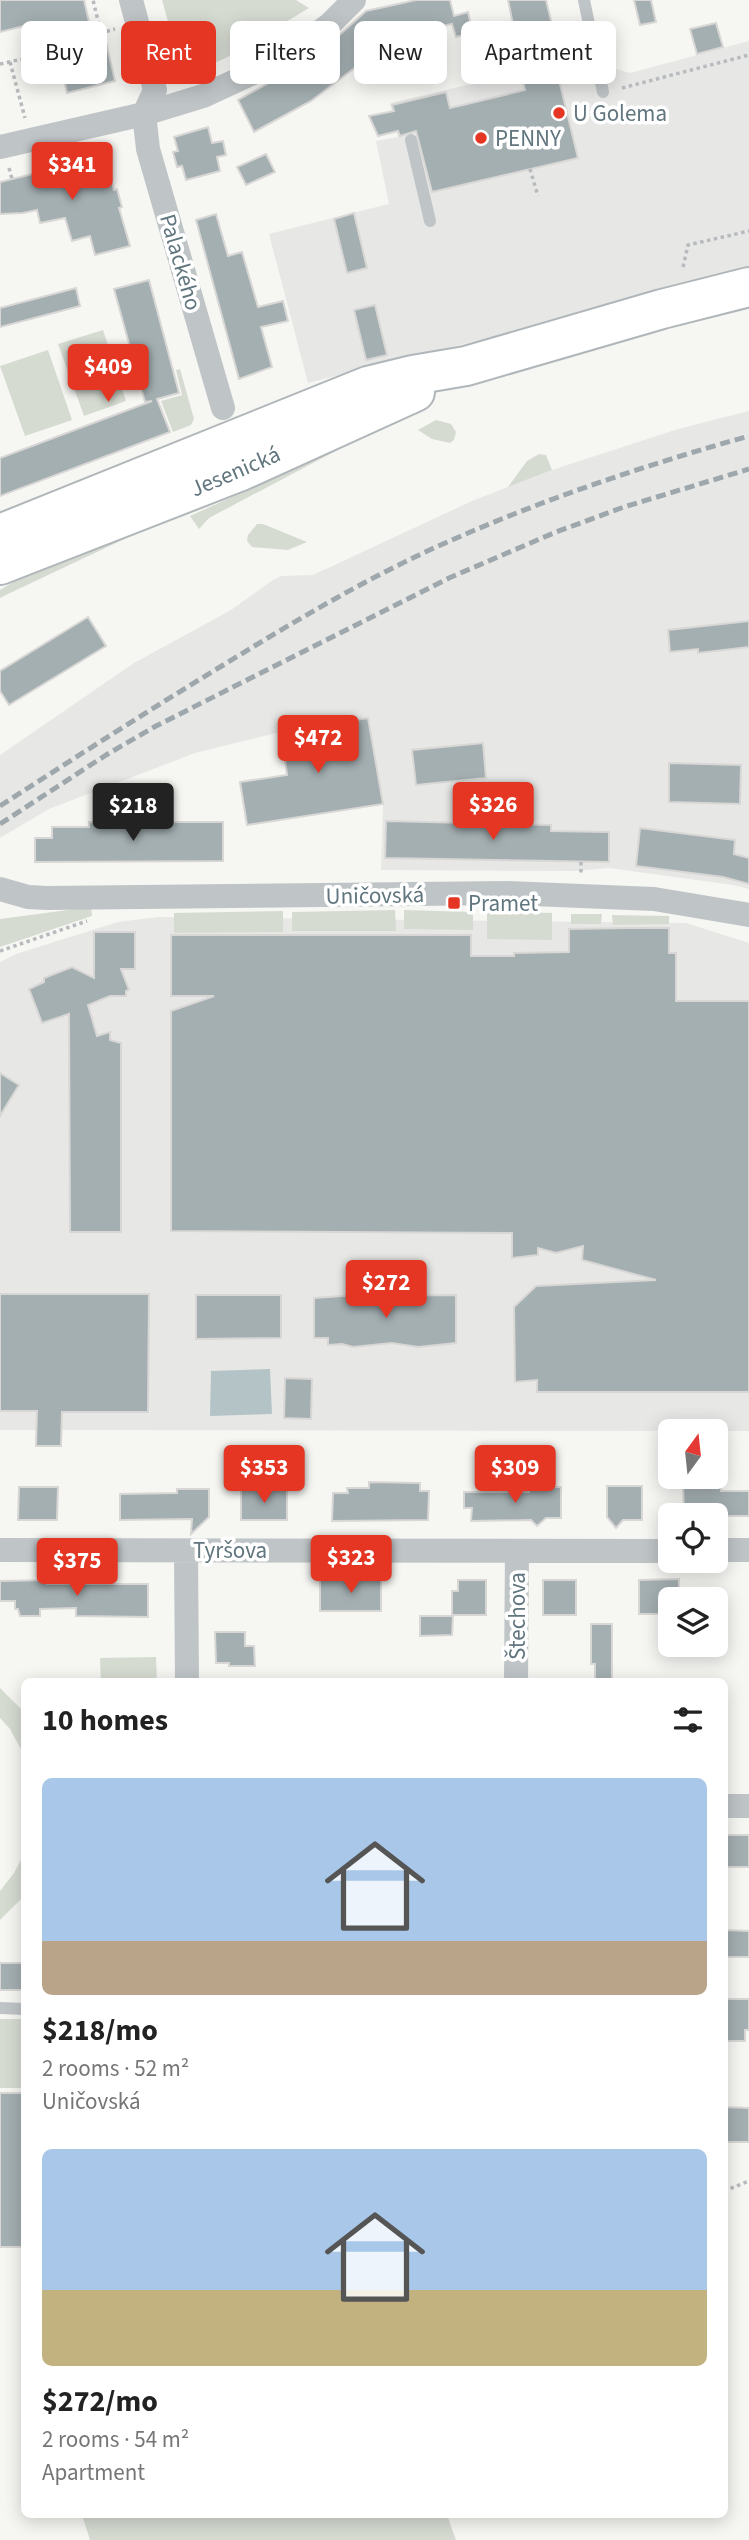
<!DOCTYPE html>
<html lang="en">
<head>
<meta charset="utf-8">
<style>
  :root { --surface:#fff; --page:#f2f2f2; --text:#222; --muted:#767676; --accent:#e53624 }
  body { margin:0; font-family:"Source Sans 3",sans-serif; background:var(--page); color:var(--text); height:100vh; display:flex; flex-direction:column; font-size:26px; white-space:nowrap }
  * { box-sizing:border-box; margin:0 }
  p { font-size:23px; color:var(--muted) }
  .icon { flex:none; width:38px; height:38px; fill:none; stroke:currentColor; stroke-width:2; stroke-linecap:round; stroke-linejoin:round }
  .map { position:relative; flex:1; overflow:hidden }
  .sheet { position:absolute; left:21px; top:1678px; width:707px; height:840px; display:flex; flex-direction:column; background:var(--surface); border-radius:10px; box-shadow:0 4px 18px #0003 }
  .sheet>* { flex:none }
  .hud { position:absolute; left:21px; top:21px; width:707px; height:63px; display:flex; gap:14px }
  .needle { width:46px; rotate:15deg }
  .buttons { position:absolute; left:658px; top:1419px; display:grid; gap:14px }
  .buttons a { display:grid; place-items:center; width:70px; height:70px; border-radius:10px; background:var(--surface); box-shadow:0 4px 18px #0003; font-size:35px }
  .price { position:absolute; translate:-50% -60px; padding:0 16px; border-radius:7px; background:var(--accent); color:#fff; font-size:23px; line-height:46px; filter:drop-shadow(0 2px 4px #0008) }
  .price::after { content:''; position:absolute; left:50%; top:42px; width:21px; height:16px; margin-left:-10px; background:inherit; clip-path:polygon(0 0,100% 0,50% 100%) }
  .price.on { background:#222; color:#fff }
  ul { padding:0; list-style:none }
  li { display:grid; align-content:center; gap:14px; height:371px; padding:0 21px }
  li span { display:grid; place-items:center; height:217px; border-radius:10px; color:#555 }
  li>.icon { margin-inline-start:auto }
  span .icon { width:126px; height:126px; fill:#fffc; stroke-width:1 }
  li b { font-size:30px }
  h2 { display:flex; justify-content:space-between; align-items:center; height:84px; padding:0 21px; font-size:30px }
  .chip { padding:0 24px; border-radius:10px; background:var(--surface); box-shadow:0 4px 18px #0003; font-size:24px; line-height:63px }
  .chip.on { background:var(--accent); color:#fff }
  .map>svg:first-child { display:block }
  .built { fill:#e7e7e6 }
  .green { fill:#d6dbd2 }
  .water { fill:#b4c4c6 }
  .building { fill:#a4afb2; stroke:#d8d7d5; stroke-width:2 }
  .lines { fill:none; stroke-linecap:round; stroke-linejoin:round }
  .primary-casing { stroke:#b0b6b9; stroke-width:42 }
  .path { stroke:#b7bbbd; stroke-width:3.5; stroke-dasharray:3.5 3.5; stroke-linecap:butt }
  .lane { stroke:#bfc4c7; stroke-width:12 }
  .street { stroke:#bfc4c7; stroke-width:24 }
  .primary { stroke:#fff; stroke-width:38 }
  .rail { stroke:#9ea7ab; stroke-width:5; stroke-dasharray:10 5; stroke-linecap:butt }
  .poi-dot { fill:#e53624; stroke:#fff; stroke-width:2.5 }
  .labels { text-anchor:middle; stroke-width:7; stroke-linejoin:round; paint-order:stroke }
  .poi-label { font-size:23px; fill:#61767e; stroke:#fff; text-anchor:start }
  .street-label { font-size:23px; fill:#61767e; stroke:#fff }
</style>
</head>
<body>
<div class="map">
<svg width="749" height="2540" viewBox="0 0 749 2540">
  <rect width="100%" height="100%" fill="#f6f6f3"/>
  <path class="built" d="M749,41V272L308,383L269,234L389,204L376,141L398,137L390,103L579,59L630,73Z
    M749,411V889L733,885L609,868L575,871L381,870L383,804L247,825L240,782L287,775L280,732L195,753L49,809L0,838V755L134,663L231,610L273,580L281,576L312,575L326,569L472,501L552,470L678,429Z
    M158,917L686,923L749,943V1431L0,1430V962L16,954L118,922Z"/>
  <path class="green" d="M162,0H296L309,8L226,58L183,76Z
    M103,330L126,401L84,416L58,344Z
    M48,350L72,420L25,436L0,366Z
    M180,369L194,419L191,425L173,432L161,401L182,395L176,370Z
    M436,420L451,424L456,432L454,440L450,443L432,439L418,430Z
    M345,446L209,518L199,529L190,516Z
    M539,454L546,455L552,470L508,487L527,461Z
    M257,524H263L307,542L288,550L252,547L247,541L248,535Z
    M135,534L10,593L0,598V590L25,575Z
    M91,907L92,916L0,947V919Z
    M395,910L396,931H292V912Z
    M404,910L473,912V930L404,929Z
    M283,911V932L174,933V913Z
    M487,911L552,913V940L487,939Z
    M571,914H602L601,924H571Z
    M612,915L669,916V924L613,925Z
    M156,1657L157,1682H101L100,1658Z
    M0,1688L24,1712V1755L10,1729L0,1718Z
    M24,1854V1896L0,1920V1891L14,1873Z
    M0,2019H24V2088H0Z
    M82,2515H447L456,2540H90Z"/>
  <path class="water" d="M270,1369L272,1414L210,1416L211,1371Z"/>
  <path class="building" d="M0,0H84L93,39L95,38L97,45L106,42L115,81L67,93L51,23L41,26L40,22L0,32Z
    M416,0H450L454,16L468,12L473,33L456,37L452,24L410,33V36L402,38L404,43L381,48L311,101L254,132L238,100L299,66L325,48L366,11Z
    M508,0H546L559,54L553,55L578,158L432,192L416,131L400,136L398,131L378,136L369,116L394,111L392,105L446,92L450,108L525,90L515,49H518Z
    M634,0H651L656,22L640,25Z
    M716,23L723,47L697,54L690,29Z
    M208,127L212,143L223,141L226,155L217,157L220,171L186,180L182,166L177,167L173,152L178,151L174,137Z
    M266,154L275,172L246,185L237,167Z
    M105,156L114,190L117,189L122,207L119,208L130,246L95,255L90,236L72,241L65,218L40,223L37,210L23,213L0,214V182Z
    M354,213L367,268L347,273L334,219Z
    M216,214L228,256L242,252L258,307L283,301L288,321L261,327L272,367L239,379L196,220Z
    M149,280L179,393L157,399L170,432L0,496V458L152,401L145,402L114,289Z
    M76,288L80,306L0,327V308Z
    M375,305L387,355L366,360L354,310Z
    M88,617L106,646L9,705L0,691V671Z
    M749,621V647L698,653V649L670,652L668,630Z
    M368,718L383,804L247,825L240,782L287,775L281,731Z
    M483,743L486,778L416,785L412,750Z
    M669,763L741,765L740,804L669,802Z
    M386,821L551,825V831L609,832V862L385,858Z
    M89,822H223V861L35,862V838H52V827H89Z
    M640,828L735,840L734,854L749,858V884L723,877L636,866Z
    M628,928H669V953H676V1001H749V1392H537V1380L515,1382L514,1307L536,1286L656,1280L582,1260L583,1246L556,1253L538,1248V1255L512,1258V1233L171,1231V1011L214,996H171V935H471V956H514V953L569,952V929Z
    M94,932H135V969H121L129,990L126,991V996H110L88,1005L97,1036L110,1032V1040L121,1043V1232H70L69,1014L42,1023L29,989L44,982V978L72,967L94,978Z
    M0,1073L19,1085L0,1116Z
    M0,1294H149L148,1412H62L61,1446H36L37,1411H0Z
    M371,1294L381,1296L456,1295V1343L418,1347L392,1343L353,1347L342,1344L328,1345V1338H314V1298Z
    M196,1295H281V1338L196,1339Z
    M285,1378L312,1379L311,1419L284,1418Z
    M369,1482L420,1483V1491H429L428,1520L332,1521L333,1493H348L347,1488H369Z
    M683,1482L721,1483V1491H749V1516H684Z
    M607,1486H642V1520H623L616,1528L607,1517Z
    M19,1487H58L57,1520H18Z
    M529,1487H561V1518H546L537,1526L531,1520L471,1521L472,1508H464V1492H529Z
    M177,1489H209V1517L191,1534L192,1519L120,1520V1494L177,1493Z
    M241,1489L287,1490V1520H241Z
    M679,1579V1600H670V1614H639V1580Z
    M47,1580V1584H148V1617L76,1616V1608L40,1609V1616H20L18,1609H15V1601H0V1581Z
    M320,1580H381V1611H320Z
    M458,1580H486V1615H452V1591H458Z
    M543,1580H576V1615H543Z
    M420,1616H453L452,1635L420,1636Z
    M591,1624H612V1682H595V1664H591Z
    M215,1632H245V1646H254L255,1666H229V1663H216Z
    M724,1835H749V1867H724Z
    M724,1930L749,1931V1957H724Z
    M0,1963H24V1990H0Z
    M724,1999H749V2030H745V2041H724Z
    M0,2093H24V2247H0Z
    M724,2107L749,2108V2142H724Z"/>
  <g class="lines">
    <g class="primary-casing">
      <path id="primary" d="M0,534L368,386L413,375L466,366L662,309L749,287
        M0,565L241,471L415,392"/>
    </g>
    <path class="path" d="M99,25L101,33L115,29
      M10,62L25,118
      M0,64L22,59L33,41L99,25L93,0
      M622,88L749,55
      M9,168L12,179
      M530,169L538,196
      M683,267L688,245L749,231
      M581,862V874
      M0,951L87,921
      M724,2191L749,2181"/>
    <path class="lane" d="M584,0L603,92
      M411,140L430,221
      M0,2008L24,2009"/>
    <path class="street" d="M131,0L155,90L144,114
      M144,114L148,149L223,408
      M0,147L144,114L203,96L283,59L330,24L354,0
      M0,889L28,897L47,898L507,893L654,899L749,915
      M0,1550L670,1551
      M716,1550H749
      M186,1551L187,1682
      M516,1682L517,1551
      M724,1806H749"/>
    <use href="#primary" class="primary"/>
    <path class="rail" d="M0,806C73,759 146,712 220,667C290,624 360,582 434,548C535,502 642,466 749,436
      M0,824L106,755L156,726L449,578L556,532L624,507L749,469"/>
  </g>
  <g class="poi-dot">
    <circle cx="559" cy="113" r="7"/>
    <circle cx="481" cy="138" r="7"/>
    <rect x="447" y="896" width="14" height="14" rx="3.5"/>
  </g>
  <g class="labels">
    <g class="poi-label">
      <text x="573" y="121">U Golema</text>
      <text x="495" y="146">PENNY</text>
      <text x="468" y="911">Pramet</text>
    </g>
    <g class="street-label">
      <text transform="translate(181 262) rotate(74)" y="8">Palackého</text>
      <text transform="translate(235 471) rotate(-23)" y="8">Jesenická</text>
      <text transform="translate(375 895) rotate(-1)" y="8">Uničovská</text>
      <text x="230" y="1558">Tyršova</text>
      <text transform="translate(517 1616) rotate(-90)" y="8">Štechova</text>
    </g>
  </g>
</svg>
<div class="buttons">
<a><svg class="needle" viewBox="-14 -14 28 28"><path d="M0-13l5 13h-10z" fill="#e53935"/><path d="M0 13l5-13h-10z" fill="#767676"/></svg></a>
<a><svg class="icon" aria-label="locate" viewBox="0 0 24 24"><circle cx="12" cy="12" r="6"/><path d="M12 2v4M12 18v4M2 12h4M18 12h4"/></svg></a>
<a><svg class="icon" aria-label="layers" viewBox="0 0 24 24"><path d="M12 4l9 5-9 5-9-5zM3 14l9 5 9-5"/></svg></a>
</div>
<b class="price" style="left:72px;top:202px">$341</b>
<b class="price" style="left:108px;top:404px">$409</b>
<b class="price" style="left:318px;top:775px">$472</b>
<b class="price" style="left:493px;top:842px">$326</b>
<b class="price on" style="left:133px;top:843px">$218</b>
<b class="price" style="left:386px;top:1320px">$272</b>
<b class="price" style="left:264px;top:1505px">$353</b>
<b class="price" style="left:515px;top:1505px">$309</b>
<b class="price" style="left:351px;top:1595px">$323</b>
<b class="price" style="left:77px;top:1598px">$375</b>
<div class="hud">
<a class="chip">Buy</a>
<a class="chip on">Rent</a>
<a class="chip">Filters</a>
<a class="chip">New</a>
<a class="chip">Apartment</a>
</div>
<section class="sheet">
<h2>10 homes<svg class="icon" aria-label="filters" viewBox="0 0 24 24"><path d="M4 7h16M4 17h16"/><circle cx="9" cy="7" r="2"/><circle cx="15" cy="17" r="2"/></svg></h2>
<ul>
<li><span style="background:linear-gradient(#a9c7e8 75%,#b9a48a 0)"><svg class="icon" aria-label="home" viewBox="0 0 24 24"><path d="M3 11l9-7 9 7M6 9v11h12V9"/></svg></span><div><b>$218/mo</b><p>2 rooms · 52 m²</p><p>Uničovská</p></div></li>
<li><span style="background:linear-gradient(#a9c7e8 65%,#c2b280 0)"><svg class="icon" aria-label="home" viewBox="0 0 24 24"><path d="M3 11l9-7 9 7M6 9v11h12V9"/></svg></span><div><b>$272/mo</b><p>2 rooms · 54 m²</p><p>Apartment</p></div></li>
</ul>
</section>
</div>
</body>
</html>
